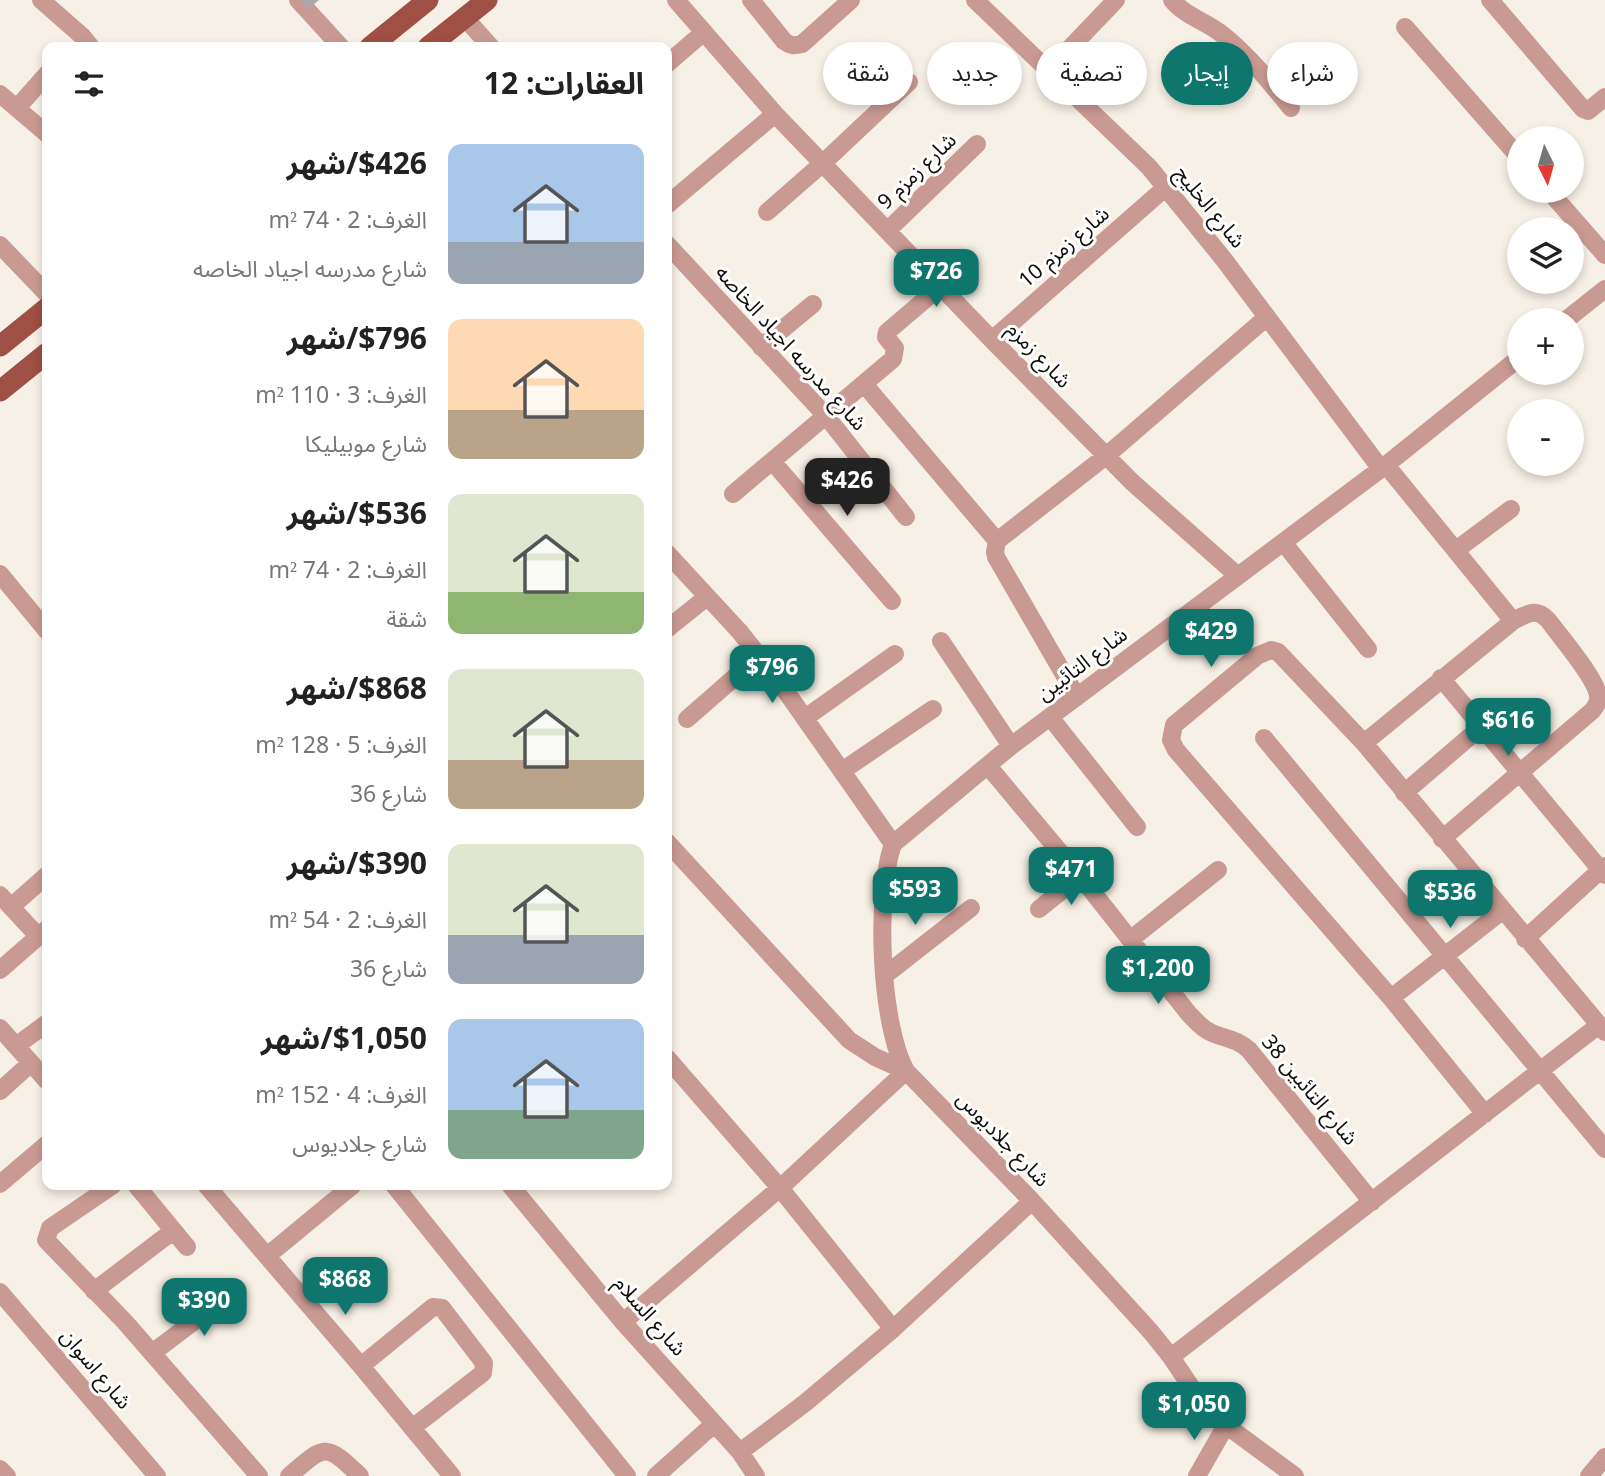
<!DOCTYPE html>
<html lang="ar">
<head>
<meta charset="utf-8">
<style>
  :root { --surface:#fff; --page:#f2f2f2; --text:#222; --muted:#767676; --accent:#0f766e }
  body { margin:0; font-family:Georgia,"Noto Sans Arabic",serif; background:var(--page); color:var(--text); direction:rtl; height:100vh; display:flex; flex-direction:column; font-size:26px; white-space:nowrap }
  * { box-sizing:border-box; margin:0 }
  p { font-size:23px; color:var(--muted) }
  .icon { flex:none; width:38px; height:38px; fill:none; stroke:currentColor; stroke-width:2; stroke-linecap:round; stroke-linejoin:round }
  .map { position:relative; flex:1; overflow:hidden; direction:ltr }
  .panel { position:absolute; left:42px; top:42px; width:630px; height:1148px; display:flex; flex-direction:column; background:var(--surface); border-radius:14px; box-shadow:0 4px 10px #0003; direction:rtl }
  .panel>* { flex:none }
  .hud { position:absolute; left:693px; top:42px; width:665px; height:63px; direction:rtl; display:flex; gap:14px }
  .needle { width:46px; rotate:175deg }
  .fabs { position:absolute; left:1507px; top:126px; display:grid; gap:14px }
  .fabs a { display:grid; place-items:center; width:77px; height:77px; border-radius:50%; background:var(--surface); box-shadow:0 4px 10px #0003; font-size:35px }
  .price { position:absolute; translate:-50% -60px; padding:0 16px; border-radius:14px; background:var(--accent); color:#fff; font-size:23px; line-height:46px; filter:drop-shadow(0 2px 4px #0008) }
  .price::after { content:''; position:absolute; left:50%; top:42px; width:21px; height:16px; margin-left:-10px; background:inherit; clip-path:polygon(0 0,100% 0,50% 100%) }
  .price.on { background:#222; color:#fff }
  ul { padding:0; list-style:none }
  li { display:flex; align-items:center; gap:21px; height:175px; padding:0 28px }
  li span { display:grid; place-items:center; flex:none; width:196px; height:140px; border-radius:14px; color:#555 }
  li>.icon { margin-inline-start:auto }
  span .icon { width:84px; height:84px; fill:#fffc; stroke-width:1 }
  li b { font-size:30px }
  h2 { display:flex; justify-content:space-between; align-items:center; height:84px; padding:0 28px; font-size:30px }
  .pill { padding:0 24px; border-radius:32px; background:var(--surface); box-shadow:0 4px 10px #0003; font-size:24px; line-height:63px }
  .pill.on { background:var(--accent); color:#fff }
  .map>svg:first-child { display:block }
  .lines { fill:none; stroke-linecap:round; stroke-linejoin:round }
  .minor { stroke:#c99a92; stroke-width:18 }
  .primary { stroke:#a04f44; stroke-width:21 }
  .wall { fill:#aba7af }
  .labels { text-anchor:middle; stroke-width:6; stroke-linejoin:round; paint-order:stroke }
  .street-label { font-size:21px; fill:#100e0b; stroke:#fefefe }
</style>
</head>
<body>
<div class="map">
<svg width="1605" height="1476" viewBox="0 0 1605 1476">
  <rect width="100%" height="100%" fill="#f7f0e6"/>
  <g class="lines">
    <path class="minor" d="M41,0L82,36L91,47
      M298,0L341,47
      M676,0L775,114L992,340L1132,482L1238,576
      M751,0L784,41C791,46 794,46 802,44L851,0
      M975,0L1149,167L1225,261L1381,469
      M1172,0C1185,16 1207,22 1223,35C1249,56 1270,82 1291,108
      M1490,0L1583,109L1588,111L1605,97
      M465,18L491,47
      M1405,27L1519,157
      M667,64L704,32
      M1049,70L1116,0
      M0,94L47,134
      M17,108L47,74
      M1549,191L1605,255
      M667,205L775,114
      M767,212L823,163L909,82
      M888,230L977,144
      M667,244L826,416L906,517
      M0,245L47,294
      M1566,320L1605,289
      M992,340L1165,188
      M761,347L813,304
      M864,384L997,541
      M772,461L892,601
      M1386,465L1513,621
      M733,494L893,359L895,348L886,337L887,332L941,286
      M1283,542L1368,649
      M1456,550L1511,509
      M667,553L740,632L780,683L893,844
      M0,574L47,631
      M667,629L707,597
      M941,641L1011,746
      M1441,678L1605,875
      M1077,697L996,557L995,552L997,541L1106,456L1267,317
      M1050,717L1137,827
      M805,718L895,654
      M687,719L759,656
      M1264,738L1605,1149
      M1364,743L1513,621C1527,614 1536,607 1548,620C1559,635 1597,679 1598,696C1599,703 1595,707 1592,711L1442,839
      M988,766L1080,876L1189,1014C1196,1021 1202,1029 1212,1033C1226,1039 1237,1039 1249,1050L1372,1202
      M842,771L933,709
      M1404,793L1481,727
      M667,842L849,1040L875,1057L906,1071L1032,1201L1151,1332L1171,1357L1208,1412L1295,1476
      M0,895L38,936
      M11,907L47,875
      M1039,909L1080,876
      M1131,939L1218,870
      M1525,939L1605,866
      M0,970L47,929
      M884,976L971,908
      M1391,998L1502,911
      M0,1028L47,1081
      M16,1046L47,1023
      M667,1058L780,1188L893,1329
      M0,1091L31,1063
      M1485,1114L1391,998L1176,750L1171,740L1174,725L1257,656L1271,650L1278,652L1364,743L1605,1032
      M0,1184L47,1144
      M113,1185L50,1228L46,1240L125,1322L259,1476
      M136,1185L187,1247
      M206,1185L361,1366L452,1476
      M394,1185L627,1476
      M510,1185L623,1322L740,1452L756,1476
      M267,1256L353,1185
      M94,1291L173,1231
      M0,1292L157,1476
      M623,1322L780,1188L906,1071C880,1024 875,895 893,844L1011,746L1386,465L1519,358
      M152,1353L233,1292
      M1171,1357L1599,1025
      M361,1366L433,1307L442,1308L484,1363L483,1373L412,1428
      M740,1452L805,1403L893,1329L1032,1201
      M0,1469L7,1476
      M289,1476C325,1445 325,1442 360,1476
      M656,1476L714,1424
      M1197,1476L1225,1427
      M1589,1476L1605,1457"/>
    <path class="primary" d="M370,47L428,0
      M428,47L487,0
      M0,346L47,308
      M0,391L47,353"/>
  </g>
  <path class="wall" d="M301,0H319L308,9Z"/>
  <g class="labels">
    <g class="street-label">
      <text transform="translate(917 171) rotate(-44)" y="7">شارع زمزم 9</text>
      <text transform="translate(1210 207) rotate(51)" y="7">شارع الخليج</text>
      <text transform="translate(1064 247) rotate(-41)" y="7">شارع زمزم 10</text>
      <text transform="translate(791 348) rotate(48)" y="7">شارع مدرسه اجياد الخاصه</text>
      <text transform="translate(1039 355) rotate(46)" y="7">شارع زمزم</text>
      <text transform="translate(1082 664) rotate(-37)" y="7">شارع التائبين</text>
      <text transform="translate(1310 1090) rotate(50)" y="7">شارع التائبين 38</text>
      <text transform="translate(1003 1139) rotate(46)" y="7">شارع جلاديوس</text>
      <text transform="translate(650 1316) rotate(49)" y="7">شارع السلام</text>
      <text transform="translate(96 1369) rotate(50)" y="7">شارع اسوان</text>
    </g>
  </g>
</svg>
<div class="fabs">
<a><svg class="needle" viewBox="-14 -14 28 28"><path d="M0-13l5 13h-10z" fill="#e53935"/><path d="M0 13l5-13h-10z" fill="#767676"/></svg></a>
<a><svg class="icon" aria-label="layers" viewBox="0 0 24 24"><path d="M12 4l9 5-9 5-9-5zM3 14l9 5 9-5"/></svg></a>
<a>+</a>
<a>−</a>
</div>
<b class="price" style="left:936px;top:309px">$726</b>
<b class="price on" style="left:847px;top:518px">$426</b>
<b class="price" style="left:1211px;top:669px">$429</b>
<b class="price" style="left:772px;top:705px">$796</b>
<b class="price" style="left:1508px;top:758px">$616</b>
<b class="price" style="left:1071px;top:907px">$471</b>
<b class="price" style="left:915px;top:927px">$593</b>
<b class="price" style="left:1450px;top:930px">$536</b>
<b class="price" style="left:1158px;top:1006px">$1,200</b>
<b class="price" style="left:345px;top:1317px">$868</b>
<b class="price" style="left:204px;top:1338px">$390</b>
<b class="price" style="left:1194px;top:1442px">$1,050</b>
<div class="hud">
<a class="pill">شراء</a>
<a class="pill on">إيجار</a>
<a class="pill">تصفية</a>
<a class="pill">جديد</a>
<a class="pill">شقة</a>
</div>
<section class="panel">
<h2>العقارات: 12<svg class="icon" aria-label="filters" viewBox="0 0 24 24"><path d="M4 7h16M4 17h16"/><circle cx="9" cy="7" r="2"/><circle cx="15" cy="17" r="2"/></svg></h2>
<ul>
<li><span style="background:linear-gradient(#a9c7e8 70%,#9aa5b1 0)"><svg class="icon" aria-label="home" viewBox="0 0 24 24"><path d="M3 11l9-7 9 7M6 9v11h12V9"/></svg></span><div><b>$426/شهر</b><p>الغرف: 2 · 74 m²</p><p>شارع مدرسه اجياد الخاصه</p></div></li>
<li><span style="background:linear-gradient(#ffd9b3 65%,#b9a48a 0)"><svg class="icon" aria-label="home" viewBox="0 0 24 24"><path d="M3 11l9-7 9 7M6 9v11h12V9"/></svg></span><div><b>$796/شهر</b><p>الغرف: 3 · 110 m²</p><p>شارع موبيليكا</p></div></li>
<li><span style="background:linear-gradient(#dfe7d0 70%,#8fb573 0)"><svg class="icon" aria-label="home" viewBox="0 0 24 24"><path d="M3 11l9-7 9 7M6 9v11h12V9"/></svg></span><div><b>$536/شهر</b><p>الغرف: 2 · 74 m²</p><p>شقة</p></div></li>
<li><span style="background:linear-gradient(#dfe7d0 65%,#b9a48a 0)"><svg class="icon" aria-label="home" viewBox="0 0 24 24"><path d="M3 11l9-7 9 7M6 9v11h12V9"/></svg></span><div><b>$868/شهر</b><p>الغرف: 5 · 128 m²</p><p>شارع 36</p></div></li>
<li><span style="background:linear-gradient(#dfe7d0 65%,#9aa5b1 0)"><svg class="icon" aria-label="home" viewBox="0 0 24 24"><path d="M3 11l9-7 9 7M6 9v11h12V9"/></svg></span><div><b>$390/شهر</b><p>الغرف: 2 · 54 m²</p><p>شارع 36</p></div></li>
<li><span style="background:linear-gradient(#a9c7e8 65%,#7fa58c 0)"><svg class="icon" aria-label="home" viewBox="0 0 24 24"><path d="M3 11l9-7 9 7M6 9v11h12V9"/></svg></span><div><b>$1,050/شهر</b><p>الغرف: 4 · 152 m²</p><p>شارع جلاديوس</p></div></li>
</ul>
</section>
</div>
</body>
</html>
